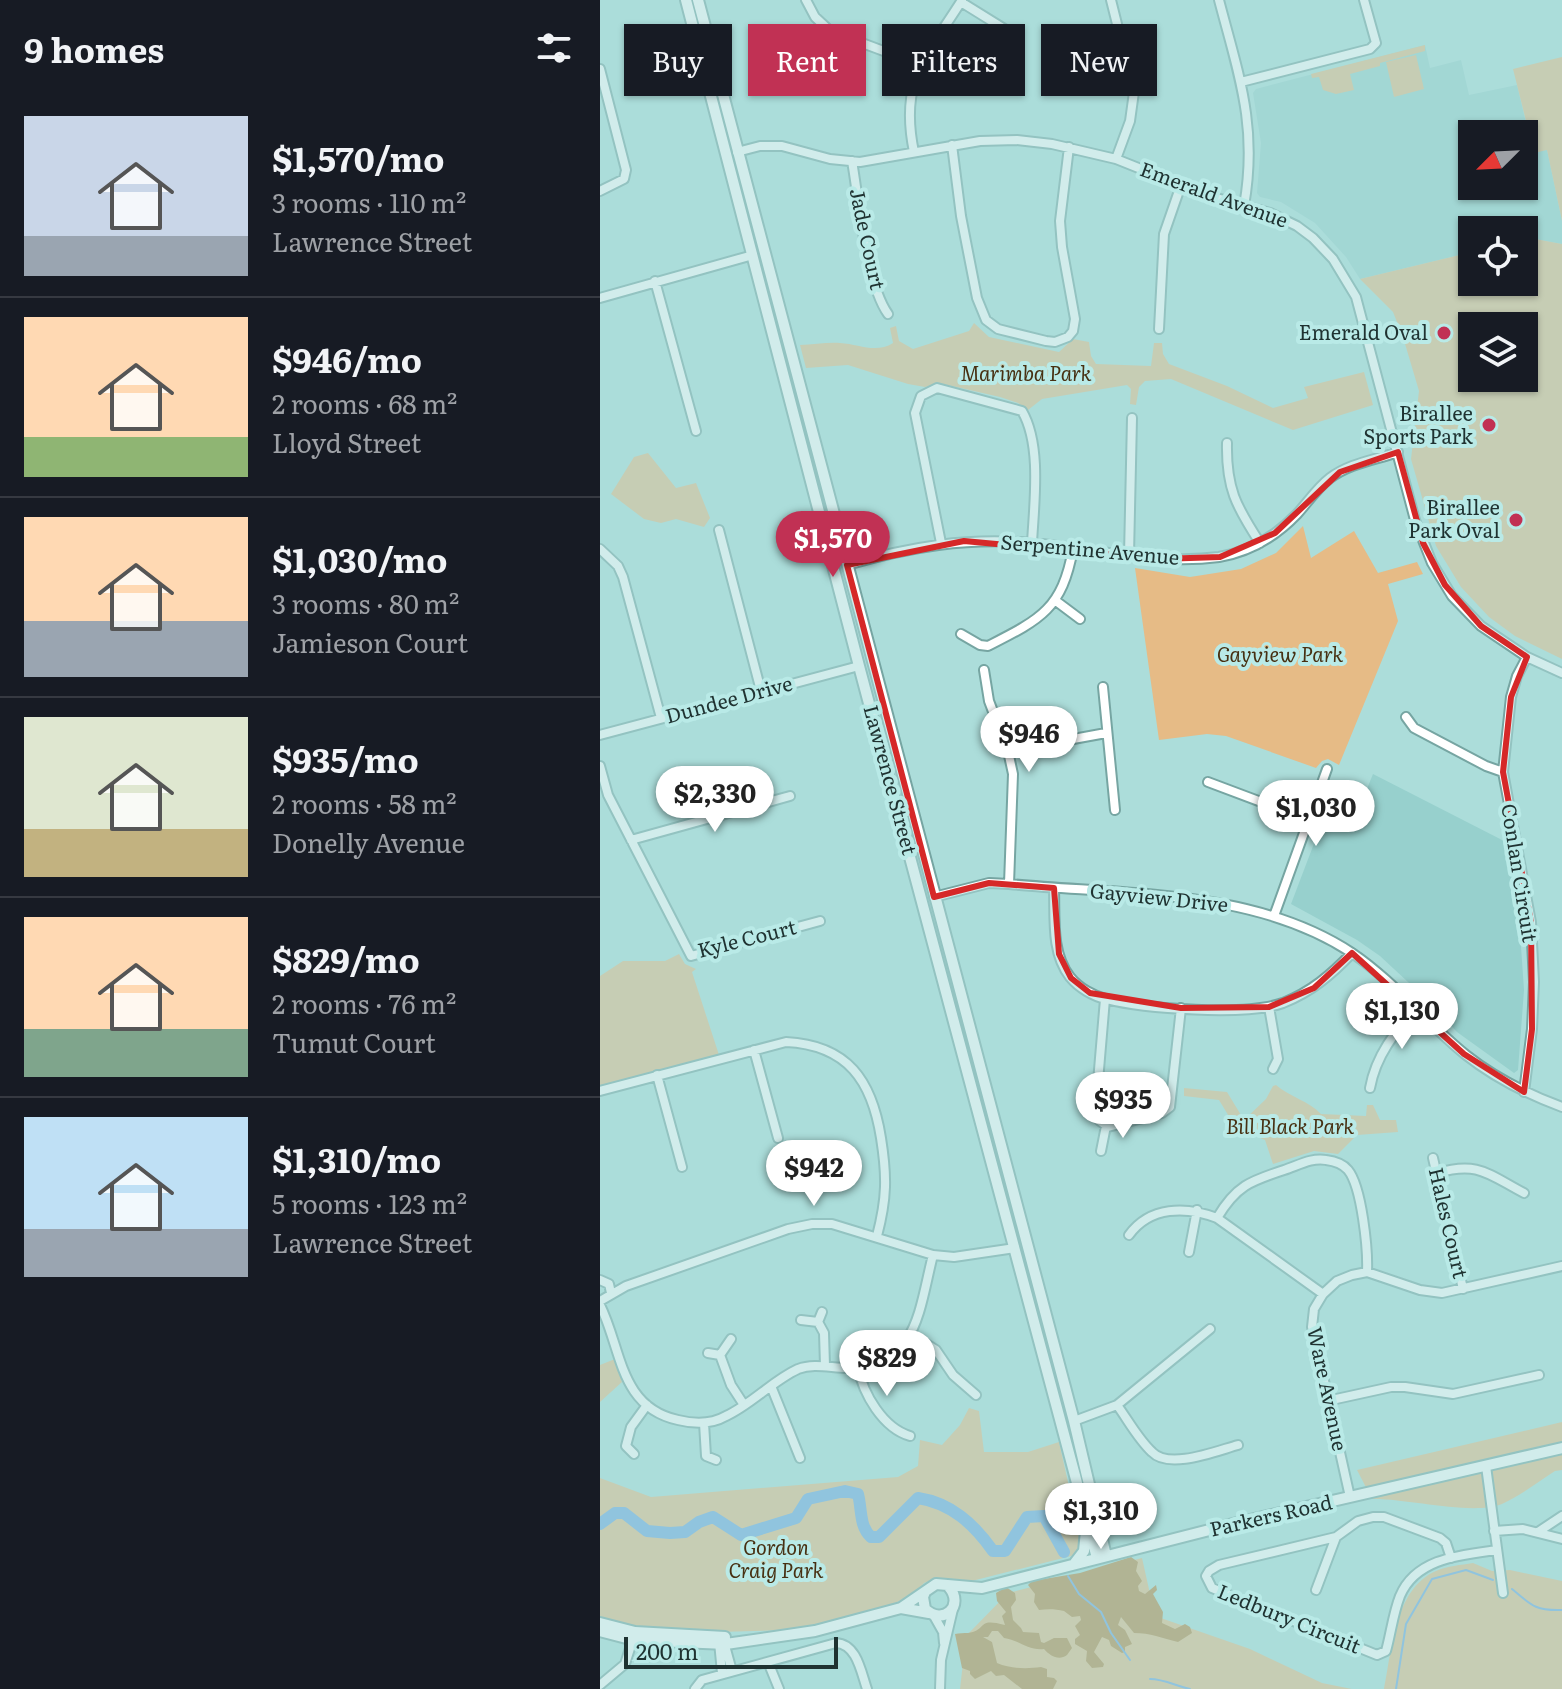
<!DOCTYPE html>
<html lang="en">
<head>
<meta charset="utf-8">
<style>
  :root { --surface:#171b24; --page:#242831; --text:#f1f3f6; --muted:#9ea1a6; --line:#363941; --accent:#c13154 }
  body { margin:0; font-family:Literata,serif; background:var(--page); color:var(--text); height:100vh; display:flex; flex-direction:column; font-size:30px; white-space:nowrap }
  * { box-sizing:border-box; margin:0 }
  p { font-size:26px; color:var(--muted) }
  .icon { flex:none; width:44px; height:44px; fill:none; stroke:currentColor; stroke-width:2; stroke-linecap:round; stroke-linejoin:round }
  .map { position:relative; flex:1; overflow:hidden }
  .details { display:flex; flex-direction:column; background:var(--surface); width:600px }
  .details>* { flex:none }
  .banner { position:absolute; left:24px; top:24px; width:760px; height:72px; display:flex; gap:16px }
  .needle { width:52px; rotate:246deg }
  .controls { position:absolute; left:858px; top:120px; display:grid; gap:16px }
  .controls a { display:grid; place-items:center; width:80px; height:80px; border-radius:0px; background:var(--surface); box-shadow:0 2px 6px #0004; font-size:40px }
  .scale { position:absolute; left:24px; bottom:20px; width:214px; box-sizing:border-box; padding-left:8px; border:4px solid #1f3231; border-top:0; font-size:22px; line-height:28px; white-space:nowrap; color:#1f3231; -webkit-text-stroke:6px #b9eae7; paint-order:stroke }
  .price { position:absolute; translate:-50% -68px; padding:0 18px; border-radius:28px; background:#fff; color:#222; font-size:26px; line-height:52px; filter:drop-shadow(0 2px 4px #0008) }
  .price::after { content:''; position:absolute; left:50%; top:48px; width:24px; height:18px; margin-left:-12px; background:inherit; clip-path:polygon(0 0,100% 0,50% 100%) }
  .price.on { background:var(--accent); color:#fff }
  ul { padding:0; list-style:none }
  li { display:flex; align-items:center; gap:24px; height:200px; padding:0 24px }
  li+li { border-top:2px solid var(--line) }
  li span { display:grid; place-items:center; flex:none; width:224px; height:160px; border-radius:0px; color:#555 }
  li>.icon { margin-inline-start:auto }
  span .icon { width:96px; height:96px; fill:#fffc; stroke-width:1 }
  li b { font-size:34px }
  h2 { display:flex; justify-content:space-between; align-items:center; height:96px; padding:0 24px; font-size:34px }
  .chip { padding:0 28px; border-radius:0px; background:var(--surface); box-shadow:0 2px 6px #0004; font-size:28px; line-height:72px }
  .chip.on { background:var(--accent); color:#fff }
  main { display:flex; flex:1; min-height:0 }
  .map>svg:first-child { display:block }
  .built { fill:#97d0cd; fill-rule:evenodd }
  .green { fill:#e6bb86; fill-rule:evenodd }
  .forest { fill:#b8843f }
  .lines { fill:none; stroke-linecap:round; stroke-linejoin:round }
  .stream { stroke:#6fa6e3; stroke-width:2 }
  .river { stroke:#6fa6e3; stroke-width:12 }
  .minor-casing { stroke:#76a5a2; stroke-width:12 }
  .major-casing { stroke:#76a5a2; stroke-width:14 }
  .minor { stroke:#fff; stroke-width:8 }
  .major { stroke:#fff; stroke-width:10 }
  .marked { fill:none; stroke:#d62828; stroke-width:6; stroke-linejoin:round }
  .poi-dot { fill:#c13154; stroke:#b9eae7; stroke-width:3 }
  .labels { text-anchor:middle; stroke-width:8; stroke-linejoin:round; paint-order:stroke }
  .street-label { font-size:20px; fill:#1f3231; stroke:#b9eae7 }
  .poi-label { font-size:20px; fill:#1f3231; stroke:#b9eae7; text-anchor:end }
  .park-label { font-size:20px; font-style:italic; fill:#473012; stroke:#b9eae7 }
</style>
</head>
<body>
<main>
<section class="details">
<h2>9 homes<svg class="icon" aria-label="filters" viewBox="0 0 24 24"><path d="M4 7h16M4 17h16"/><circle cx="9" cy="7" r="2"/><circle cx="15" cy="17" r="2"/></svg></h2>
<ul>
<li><span style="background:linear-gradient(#c9d6e8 75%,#9aa5b1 0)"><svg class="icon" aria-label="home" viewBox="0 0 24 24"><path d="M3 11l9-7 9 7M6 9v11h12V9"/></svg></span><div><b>$1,570/mo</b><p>3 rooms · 110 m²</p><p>Lawrence Street</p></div></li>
<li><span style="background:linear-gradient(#ffd9b3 75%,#8fb573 0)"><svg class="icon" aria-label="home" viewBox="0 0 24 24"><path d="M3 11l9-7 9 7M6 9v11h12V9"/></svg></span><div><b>$946/mo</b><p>2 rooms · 68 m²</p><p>Lloyd Street</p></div></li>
<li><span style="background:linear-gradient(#ffd9b3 65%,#9aa5b1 0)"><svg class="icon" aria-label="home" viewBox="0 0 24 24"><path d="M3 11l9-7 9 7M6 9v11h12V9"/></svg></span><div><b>$1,030/mo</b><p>3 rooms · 80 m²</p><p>Jamieson Court</p></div></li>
<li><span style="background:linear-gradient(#dfe7d0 70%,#c2b280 0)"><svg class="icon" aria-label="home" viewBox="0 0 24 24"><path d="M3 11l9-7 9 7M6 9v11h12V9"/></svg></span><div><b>$935/mo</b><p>2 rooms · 58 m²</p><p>Donelly Avenue</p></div></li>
<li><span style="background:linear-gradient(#ffd9b3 70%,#7fa58c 0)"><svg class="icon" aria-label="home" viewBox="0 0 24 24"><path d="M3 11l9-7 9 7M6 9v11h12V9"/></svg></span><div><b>$829/mo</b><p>2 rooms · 76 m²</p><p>Tumut Court</p></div></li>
<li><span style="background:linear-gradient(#bfe0f5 70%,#9aa5b1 0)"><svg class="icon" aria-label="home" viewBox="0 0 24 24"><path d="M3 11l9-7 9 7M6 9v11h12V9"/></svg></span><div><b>$1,310/mo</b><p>5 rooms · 123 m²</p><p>Lawrence Street</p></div></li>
</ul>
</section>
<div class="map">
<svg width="962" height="1689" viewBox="0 0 962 1689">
  <rect width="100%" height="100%" fill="#acddda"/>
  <path class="built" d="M825,45L830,68L861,60L869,95L917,85L933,152L947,150L962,221V244L930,238L924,239V230H872V252L760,279L746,257L715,223L681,202L660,197L657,193L661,143L653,93L656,89ZM872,134H924V186H872Z
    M773,774L906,842L918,903L924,990L918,1070L914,1073L857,1032L822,995L780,956L757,940L691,904L726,812L754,821Z"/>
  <path class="green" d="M825,45V51L780,63V66L750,74L754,90L736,94L723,90L719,77L712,78L711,74Z
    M816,55L824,89L794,97L786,62Z
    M962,57V221L947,150L934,153L913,69Z
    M930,238L962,244V659L915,636L889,617L861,587L836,546L811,459L819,391L803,337L793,312L760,279L872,252V282H924V239ZM872,326H924V378H872Z
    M374,323L389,337L459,352L473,339L489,342L491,356L496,364L551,366L554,343H562L563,354L569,364L627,386L673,408L708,398L704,387L764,372L773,405L693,430L571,379L545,381L539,387L536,405L530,404L531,389L527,385L442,399L428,410L418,403L400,397L339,383L325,387L308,384L248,365L206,368L200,345C213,345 227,342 240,343C259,344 276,354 293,343L290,328L296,326L299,341L313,349L369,331Z
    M48,453L76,488L96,483L110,518L104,527L76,519L61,523L44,519L11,494L34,457Z
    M703,526L711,558L754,531L778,573L817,562L823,574L788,584L798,621L739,765L728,759L722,761L716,768L626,736L607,734L559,740L535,568L590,577L641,569L676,553Z
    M79,954L85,964L96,969L92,972L119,1055L0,1086V976L23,961H65Z
    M676,1085C690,1097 709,1101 721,1114L766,1116L767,1105H773L780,1120H796L798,1132L757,1135L738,1154L714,1151L673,1164L665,1140L636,1128L619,1100L584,1096V1088L627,1092L644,1120L666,1099L673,1086Z
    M15,1359L22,1382L0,1402V1365Z
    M369,1408L379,1411L384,1452H428L459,1442L481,1540L475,1555L360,1584L344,1578L334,1579L324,1583L315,1593L295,1603L250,1617L186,1630L81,1633L0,1620V1478L51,1497L298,1477L318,1466L320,1440L342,1445L360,1425Z
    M962,1422V1470L955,1471C938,1482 920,1496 902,1504C872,1516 807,1498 772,1499L757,1470Z
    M542,1558L555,1616L650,1649L722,1683L752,1689H360L366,1636L408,1593Z
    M873,1563L892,1571L910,1570L962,1581V1689H784C792,1651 794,1589 836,1571C847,1566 861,1565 873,1563Z"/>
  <path class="forest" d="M531,1557L538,1562L536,1571L542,1581L538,1586L539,1591L545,1594L556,1585L557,1590L553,1594L563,1612L562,1623L575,1629L585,1624L590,1627L592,1633L578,1642C562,1638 550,1633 534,1633L521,1617L518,1625L525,1630L532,1644L525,1647V1652L522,1653L511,1646L509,1640L502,1637L494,1652L504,1664L503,1667L492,1668L486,1661L487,1651L475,1644V1639L480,1635L475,1626L481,1620L480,1616L472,1617L464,1611C455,1609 448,1609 439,1610L434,1602L435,1594L428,1585L432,1581L480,1573Z
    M406,1587L415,1593L416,1600L411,1607L413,1620L421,1628L423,1632L439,1633L441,1642L444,1643L454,1638H467L472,1648L467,1655C459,1661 450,1656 444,1649C429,1651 419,1640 404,1638L398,1631H392L388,1637H383L392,1642L397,1663C411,1669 427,1669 441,1667L447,1669V1677L454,1678L457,1681L453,1689H422L404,1675L396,1676L391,1671L375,1679L370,1674V1671L362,1668L355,1634C359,1633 364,1633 368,1633C388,1630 376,1617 405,1625L402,1616L406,1612L397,1601L396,1593Z"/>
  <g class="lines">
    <path class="stream" d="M468,1576L479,1594L501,1612L511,1633L530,1660
      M912,1589C931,1605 935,1611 962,1610
      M550,1679C564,1679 576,1686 590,1689
      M796,1689L806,1624L832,1579L866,1570L893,1580"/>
    <path class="river" d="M0,1524L15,1513H24L47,1531L70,1533L85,1532L99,1522L113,1517L141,1535L196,1518L208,1499L245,1491L258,1494C262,1509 259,1526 271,1537H279L318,1498C351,1503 374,1524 393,1551H405L427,1517L444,1516L464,1552"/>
    <g class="minor-casing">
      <path id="minor" d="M206,0L215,17L230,31L321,65
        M511,0L534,92L530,121L516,159
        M619,0C639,76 658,127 644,206
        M361,2L419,38
        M0,69L26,170L24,179L0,191
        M641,82L770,49L776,43L764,0
        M352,145L361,216L377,298L386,320L398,329L446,341L455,342L468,337L473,331L475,319L462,247L460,221L469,147
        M137,152L160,146H182L230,159L260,162L380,141L417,140L452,144L516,159L606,195L670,213L697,226L713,238L733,259L756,297L815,520L832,563L852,596L881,626L927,657L962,673
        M314,152C299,80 326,57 362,0
        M252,161C259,201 266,283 288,314
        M55,281L96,431
        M0,298L153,255
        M559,329L564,234L581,185
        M627,443C626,488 636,506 660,543
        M119,530L161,691
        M341,543L315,413L321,396L337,388L422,411C442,445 434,504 432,543
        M0,549L18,566L23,577L61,718
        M529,555L532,418
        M247,565C309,547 367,537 432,543C494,549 557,565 619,557C649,552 676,536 697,514C708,502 717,488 730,478C750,463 775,460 798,452
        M456,601L480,619
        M361,634L380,645L388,646C441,619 462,609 473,549
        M384,670L389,701L408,751L413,774L409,884
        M503,687L515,810
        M806,717L814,728L886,766L903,772
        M0,735L259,666
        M408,751L506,733
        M0,766L8,795L91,956L220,921
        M608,782L709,820
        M31,840L190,796
        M454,888C455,918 451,953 470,977C479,988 493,996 506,999C544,1009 647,1016 683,1003C711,992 731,975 752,953
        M334,897L389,883L409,884C523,895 654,888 752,953C795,982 826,1023 866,1055C895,1078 927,1094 962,1107
        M674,916L727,769
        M505,999L496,1105L500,1121L508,1127L562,1113L570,1107L581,1008
        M669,1007L678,1059L673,1069
        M154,1050L178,1138
        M57,1075L82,1167
        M770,1088C776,1055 795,1032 817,1007
        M0,1091L186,1042C248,1045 272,1081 281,1138C287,1176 287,1198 277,1236
        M924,1092L932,1029L934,982L931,922L903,772L911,697L917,676L927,657
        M501,1151L506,1126
        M833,1158L863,1289
        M837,1173C878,1161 888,1174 924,1193
        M617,1218C636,1186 650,1181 684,1170C697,1166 712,1157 726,1160C734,1161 743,1164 748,1170C762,1187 768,1250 767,1272
        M529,1235C550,1206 586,1206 617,1218L723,1294
        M589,1252L597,1210
        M0,1280L9,1284L11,1293
        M0,1301L26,1286L188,1229L212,1224H232L333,1255L354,1257L415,1248
        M0,1305C22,1349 19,1407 78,1420C94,1424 112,1424 126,1416C152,1404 172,1381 198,1369C214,1363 231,1368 247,1368C318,1368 319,1309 333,1255
        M201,1320L218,1322L222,1312
        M218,1322L224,1333L225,1366
        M312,1335L336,1350L353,1375L376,1395
        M108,1353L120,1355L131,1385L144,1405
        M120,1355L131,1339
        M258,1367C263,1394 283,1428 310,1436
        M171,1386L200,1458
        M727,1401L791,1387H805L853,1394L939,1375
        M517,1405C528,1420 538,1439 552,1452C569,1470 616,1451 638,1445
        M474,1421L517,1405L610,1329
        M104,1423L106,1456L116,1460
        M34,1454L26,1446L31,1427L47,1405
        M886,1466L903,1593
        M750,1497L712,1327L714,1309L723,1294L737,1281L752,1275L767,1272L820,1290L842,1293L962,1266
        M894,1531L923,1529L962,1539
        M938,1532L962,1516
        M851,1558L846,1543L840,1538L784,1517H773L758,1521L736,1537L619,1565L609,1571L606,1576L612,1588L777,1655L786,1651C791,1633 793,1614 800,1596C816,1558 861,1555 897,1550
        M716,1590L736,1537
        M334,1616L343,1632L344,1643
        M119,1642L122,1673
        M124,1642L132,1671
        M168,1662L179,1689
        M0,1685L25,1664L34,1636
        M95,1689L102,1680L236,1643C257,1644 261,1672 267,1689
        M340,1689L341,1660L353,1609"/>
    </g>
    <g class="major-casing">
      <path id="major" d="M86,0L259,666L497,1558
        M98,0L474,1421L506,1556
        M474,1564L484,1551L486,1531
        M325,1592L323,1597L325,1609C343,1626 365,1606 349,1587
        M301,1608L336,1584L382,1588L637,1523L962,1448
        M0,1623L35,1632L125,1637
        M0,1631L34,1640L126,1644L215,1631L301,1608L329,1613"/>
    </g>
    <use href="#minor" class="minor"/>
    <use href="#major" class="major"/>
  </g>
  <path d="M0 0H962V1689H0ZM798,452L823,543L845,585L881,626L927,657L911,697L903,772L931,922L932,1029L924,1092L864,1054L752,953L714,988L669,1007L581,1008L490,993L471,978L459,954L454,888L389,883L334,897L247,565L364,541L560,559L620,557L675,533L740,472Z" fill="#acddda" fill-opacity=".55" fill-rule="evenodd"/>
  <path class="marked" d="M798,452L823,543L845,585L881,626L927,657L911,697L903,772L931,922L932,1029L924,1092L864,1054L752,953L714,988L669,1007L581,1008L490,993L471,978L459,954L454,888L389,883L334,897L247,565L364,541L560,559L620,557L675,533L740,472Z"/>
  <g class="poi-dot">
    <circle cx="844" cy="333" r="8"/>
    <circle cx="889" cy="425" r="8"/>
    <circle cx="916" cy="520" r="8"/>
  </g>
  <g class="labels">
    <g class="street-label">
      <text transform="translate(614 195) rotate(20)" y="7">Emerald Avenue</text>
      <text transform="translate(267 239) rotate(78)" y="7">Jade Court</text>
      <text transform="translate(490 550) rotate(5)" y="7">Serpentine Avenue</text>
      <text transform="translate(129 700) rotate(-15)" y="7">Dundee Drive</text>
      <text transform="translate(290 780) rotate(75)" y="7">Lawrence Street</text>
      <text transform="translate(919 873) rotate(81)" y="7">Conlan Circuit</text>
      <text transform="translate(559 898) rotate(6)" y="7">Gayview Drive</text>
      <text transform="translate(147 939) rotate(-14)" y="7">Kyle Court</text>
      <text transform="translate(848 1223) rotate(77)" y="7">Hales Court</text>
      <text transform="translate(727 1389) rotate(78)" y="7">Ware Avenue</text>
      <text transform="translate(671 1516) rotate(-13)" y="7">Parkers Road</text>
      <text transform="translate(689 1619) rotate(22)" y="7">Ledbury Circuit</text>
    </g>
    <g class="poi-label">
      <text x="828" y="340">Emerald Oval</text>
      <text x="873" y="421">Birallee<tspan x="873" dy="23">Sports Park</tspan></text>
      <text x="900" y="515">Birallee<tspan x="900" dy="23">Park Oval</tspan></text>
    </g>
    <g class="park-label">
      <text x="426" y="381">Marimba Park</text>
      <text x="680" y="662">Gayview Park</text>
      <text x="690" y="1134">Bill Black Park</text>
      <text x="176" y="1555">Gordon<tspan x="176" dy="23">Craig Park</tspan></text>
    </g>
  </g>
</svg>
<div class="controls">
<a><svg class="needle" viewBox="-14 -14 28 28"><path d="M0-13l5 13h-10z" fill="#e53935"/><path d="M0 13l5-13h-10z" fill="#9ea1a6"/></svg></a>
<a><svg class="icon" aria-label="locate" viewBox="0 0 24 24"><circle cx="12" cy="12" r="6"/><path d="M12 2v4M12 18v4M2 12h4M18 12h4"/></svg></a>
<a><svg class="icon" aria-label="layers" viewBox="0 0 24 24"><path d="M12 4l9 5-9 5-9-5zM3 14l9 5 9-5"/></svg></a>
</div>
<div class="scale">200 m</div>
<b class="price on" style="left:233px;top:579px">$1,570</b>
<b class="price" style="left:429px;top:774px">$946</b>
<b class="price" style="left:115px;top:834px">$2,330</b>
<b class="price" style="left:716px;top:848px">$1,030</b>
<b class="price" style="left:802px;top:1051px">$1,130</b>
<b class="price" style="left:523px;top:1140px">$935</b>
<b class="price" style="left:214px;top:1208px">$942</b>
<b class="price" style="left:287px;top:1398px">$829</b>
<b class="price" style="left:501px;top:1551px">$1,310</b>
<div class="banner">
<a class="chip">Buy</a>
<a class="chip on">Rent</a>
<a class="chip">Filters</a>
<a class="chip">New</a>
</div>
</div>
</main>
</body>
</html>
